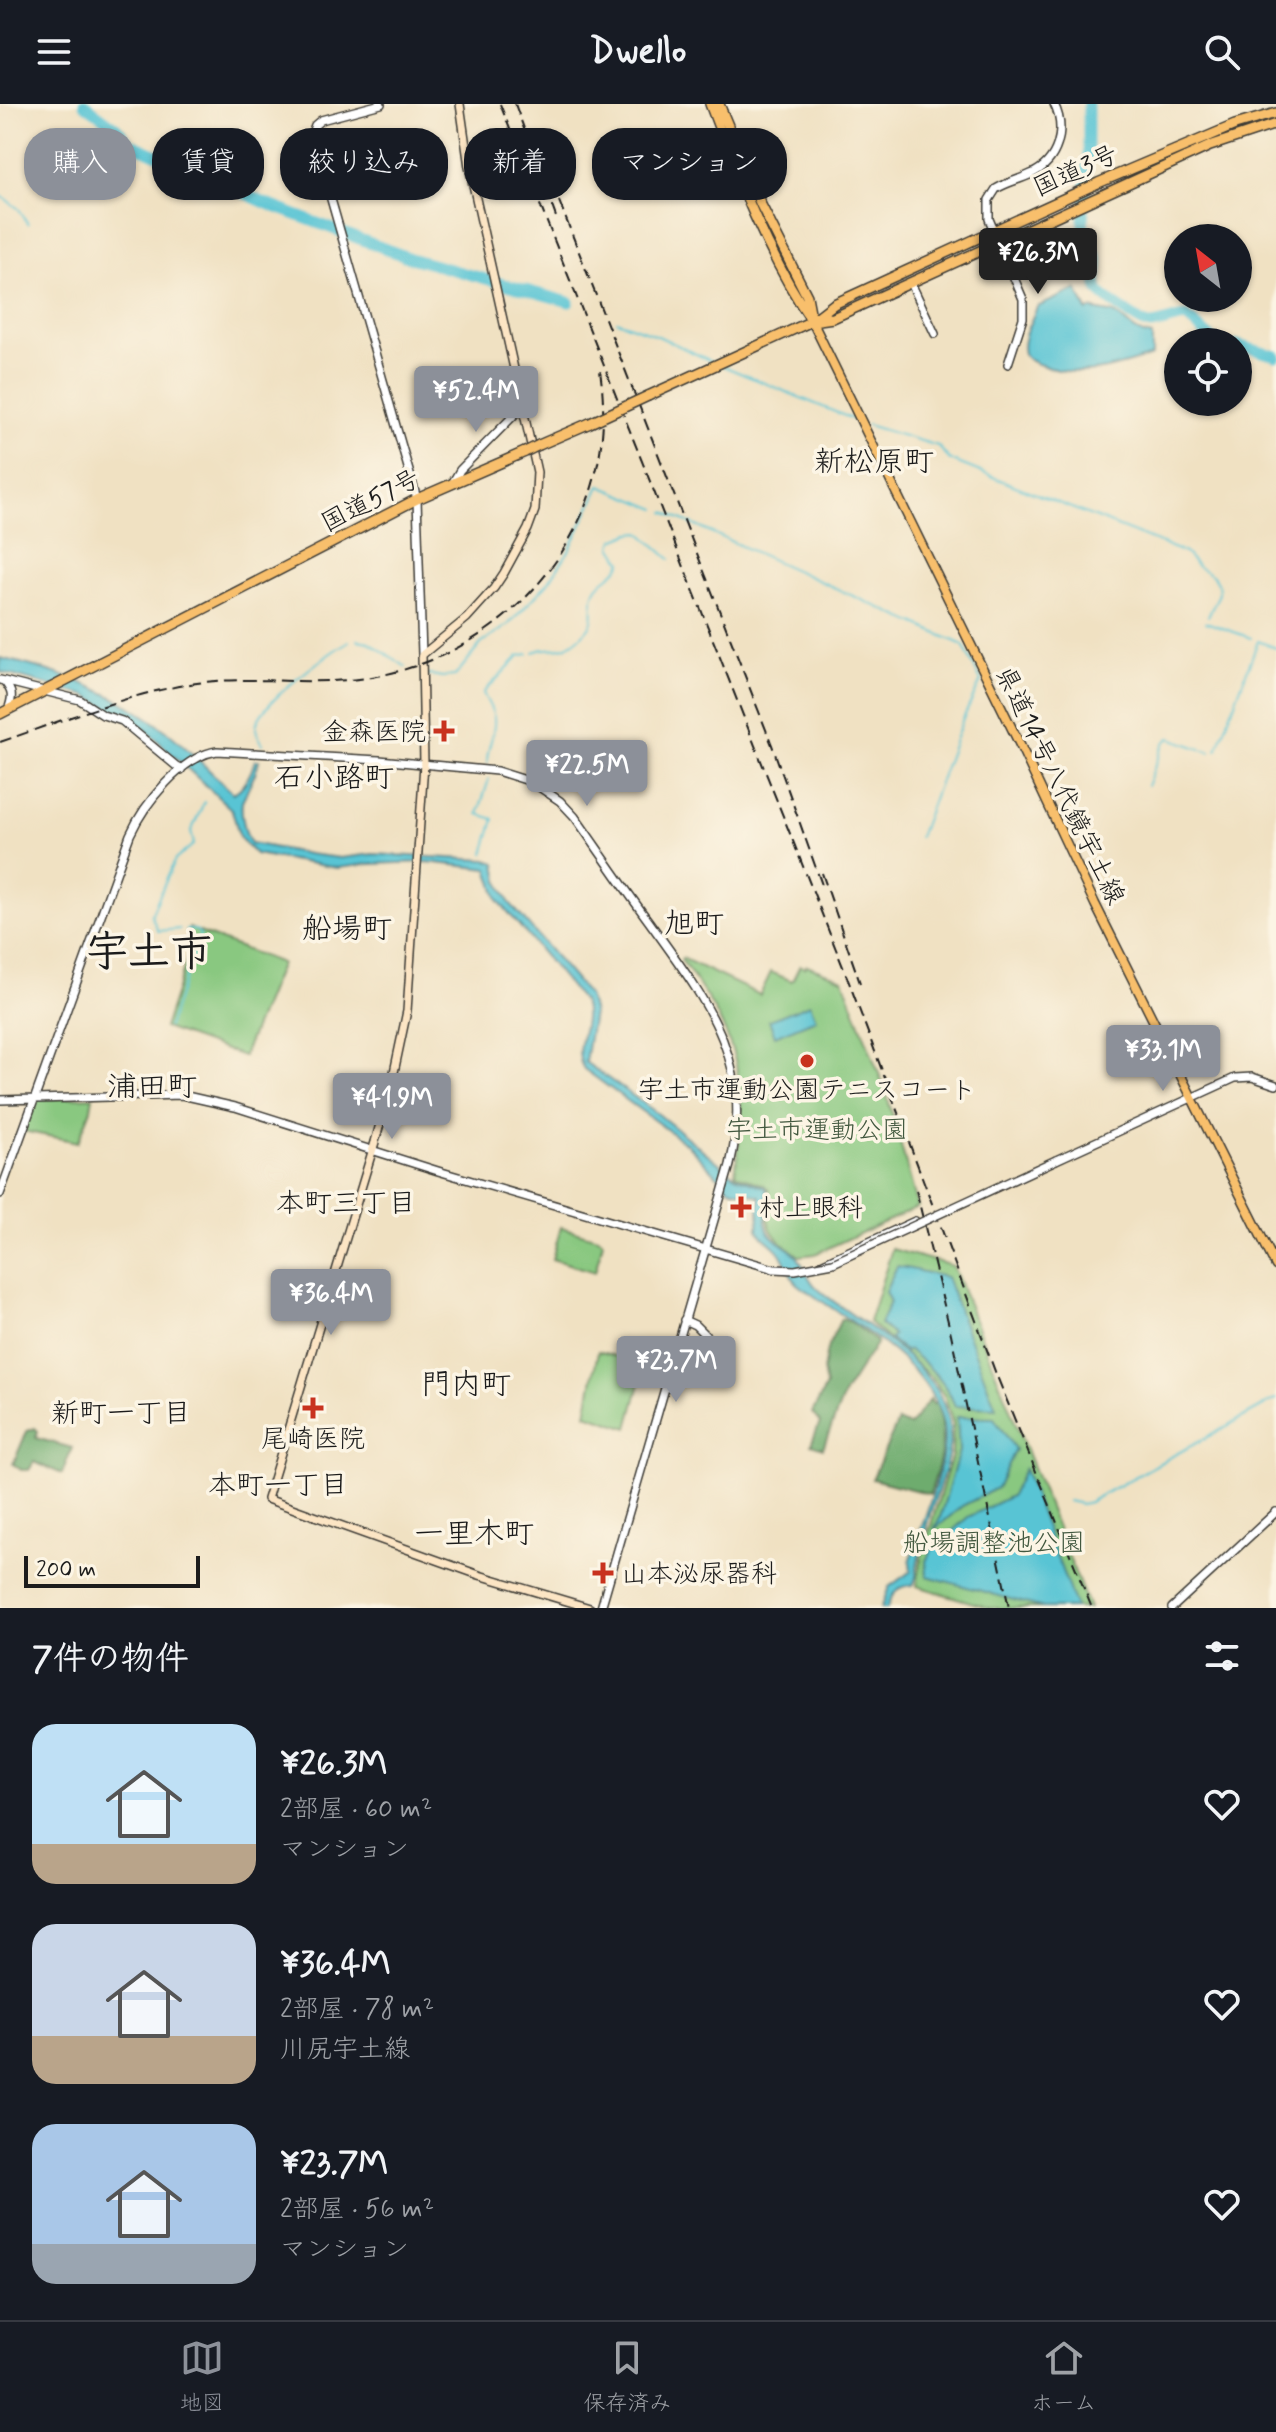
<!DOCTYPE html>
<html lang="ja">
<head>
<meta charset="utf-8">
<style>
  :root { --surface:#171b24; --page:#242831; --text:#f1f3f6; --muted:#9ea1a6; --line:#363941; --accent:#8c9099 }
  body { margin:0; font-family:Mynerve,"Klee One",sans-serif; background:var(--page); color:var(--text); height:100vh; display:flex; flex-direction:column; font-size:30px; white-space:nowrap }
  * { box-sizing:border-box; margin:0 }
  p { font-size:26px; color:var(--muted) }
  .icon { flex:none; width:44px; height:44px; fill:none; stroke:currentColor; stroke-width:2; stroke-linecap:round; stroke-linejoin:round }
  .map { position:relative; height:1504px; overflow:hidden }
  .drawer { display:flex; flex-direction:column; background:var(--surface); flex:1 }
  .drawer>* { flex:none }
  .guide { position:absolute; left:24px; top:24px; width:800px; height:72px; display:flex; gap:16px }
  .needle { width:52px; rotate:329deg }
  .controls { position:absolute; left:1164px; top:120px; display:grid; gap:16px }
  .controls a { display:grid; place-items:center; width:88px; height:88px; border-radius:50%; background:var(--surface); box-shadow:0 2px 6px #0004; font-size:40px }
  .scale { position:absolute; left:24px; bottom:20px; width:176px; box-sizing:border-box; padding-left:8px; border:4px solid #1c1c1c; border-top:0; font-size:22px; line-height:28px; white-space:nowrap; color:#1c1c1c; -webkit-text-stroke:6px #fcf5e5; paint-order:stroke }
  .price { position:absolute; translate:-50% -68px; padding:0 18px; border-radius:8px; background:var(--accent); color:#fff; font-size:26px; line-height:52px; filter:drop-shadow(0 2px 4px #0008) }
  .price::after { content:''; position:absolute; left:50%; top:48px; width:24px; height:18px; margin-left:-12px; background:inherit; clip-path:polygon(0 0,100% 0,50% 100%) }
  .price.selected { background:#222; color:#fff }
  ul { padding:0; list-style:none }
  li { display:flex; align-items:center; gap:24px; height:200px; padding:0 32px }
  li span { display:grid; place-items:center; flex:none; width:224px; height:160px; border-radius:24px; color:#555 }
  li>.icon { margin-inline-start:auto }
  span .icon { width:96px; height:96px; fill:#fffc; stroke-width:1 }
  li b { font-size:34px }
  h2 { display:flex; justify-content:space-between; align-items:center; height:96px; padding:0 32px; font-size:34px }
  .tag { padding:0 28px; border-radius:32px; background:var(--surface); box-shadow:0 2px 6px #0004; font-size:28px; line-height:72px }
  .tag.selected { background:var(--accent); color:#fff }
  header { display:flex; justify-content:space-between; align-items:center; height:104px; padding:0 32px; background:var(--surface); font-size:36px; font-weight:700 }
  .dock { display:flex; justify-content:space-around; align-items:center; height:112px; border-top:2px solid var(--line); background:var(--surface); font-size:22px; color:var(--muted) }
  .dock a { display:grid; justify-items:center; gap:4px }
  .dock .selected { color:var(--accent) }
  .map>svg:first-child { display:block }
  .green { fill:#89c880; stroke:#52724e; stroke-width:2 }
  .forest { fill:#6eac6e; stroke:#456445; stroke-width:2 }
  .water { fill:#59c4d4; stroke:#3a7078; stroke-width:2 }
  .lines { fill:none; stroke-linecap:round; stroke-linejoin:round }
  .stream { stroke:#59c4d4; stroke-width:2 }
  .river { stroke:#59c4d4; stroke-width:11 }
  .tertiary-casing { stroke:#3c3a35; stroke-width:10 }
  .secondary-casing { stroke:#3c3a35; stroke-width:10 }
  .primary-casing { stroke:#3c3a35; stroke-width:11 }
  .trunk-casing { stroke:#3c3a35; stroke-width:12 }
  .tertiary { stroke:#fff; stroke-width:7 }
  .secondary { stroke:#fce5c4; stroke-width:7 }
  .primary { stroke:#f8bf6c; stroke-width:8 }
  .trunk { stroke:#f8bf6c; stroke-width:9 }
  .rail { stroke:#1c1c1c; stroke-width:2; stroke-dasharray:12 6; stroke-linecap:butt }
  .tertiary-bridge-casing { stroke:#3c3a35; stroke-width:10; stroke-linecap:butt }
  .trunk-bridge-casing { stroke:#3c3a35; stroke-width:12; stroke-linecap:butt }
  .tertiary-bridge { stroke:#fff; stroke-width:7 }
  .trunk-bridge { stroke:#f8bf6c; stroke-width:9 }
  .poi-dot { fill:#c8321e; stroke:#fcf5e5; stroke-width:3 }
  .labels { text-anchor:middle; stroke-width:7; stroke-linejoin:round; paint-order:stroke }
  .street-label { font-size:26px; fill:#1c1c1c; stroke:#fcf5e5 }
  .poi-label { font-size:26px; fill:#1c1c1c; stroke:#fcf5e5 }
  .park-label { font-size:26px; fill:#42583f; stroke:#fcf5e5 }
  .neighbourhood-label { font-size:28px; fill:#1c1c1c; stroke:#fcf5e5 }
  .quarter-label { font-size:30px; fill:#1c1c1c; stroke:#fcf5e5 }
  .town-label { font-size:42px; font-weight:bold; fill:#1c1c1c; stroke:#fcf5e5 }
</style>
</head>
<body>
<header><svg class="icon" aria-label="menu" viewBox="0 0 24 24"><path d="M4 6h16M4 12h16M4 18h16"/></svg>Dwello<svg class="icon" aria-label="search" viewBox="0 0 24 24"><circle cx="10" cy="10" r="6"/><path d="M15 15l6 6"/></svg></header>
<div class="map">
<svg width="1276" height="1504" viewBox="0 0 1276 1504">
  <rect width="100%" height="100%" fill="#fcf5e5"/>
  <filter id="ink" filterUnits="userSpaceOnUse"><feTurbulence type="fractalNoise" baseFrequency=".0125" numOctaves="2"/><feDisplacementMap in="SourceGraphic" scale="16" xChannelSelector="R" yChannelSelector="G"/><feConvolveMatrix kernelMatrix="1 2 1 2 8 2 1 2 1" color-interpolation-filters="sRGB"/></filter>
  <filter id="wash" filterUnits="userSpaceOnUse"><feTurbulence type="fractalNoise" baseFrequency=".006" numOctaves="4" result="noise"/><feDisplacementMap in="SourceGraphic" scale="32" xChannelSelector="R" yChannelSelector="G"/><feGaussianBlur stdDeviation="1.8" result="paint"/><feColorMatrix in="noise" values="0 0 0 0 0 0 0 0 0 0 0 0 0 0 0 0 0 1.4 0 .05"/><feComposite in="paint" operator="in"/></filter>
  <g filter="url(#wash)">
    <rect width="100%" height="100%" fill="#f0e1c2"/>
    <path class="green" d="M189,824L281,859L243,952L164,924L194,834L187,829Z
      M682,854L760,891L771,868L792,877L800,861L805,864L807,861L843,875L886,988L918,1103L815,1150L799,1152C767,1127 766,1128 769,1086L764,1081L735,1070C749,974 739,934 681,856Z
      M93,993L91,1005L78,1038L23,1027L34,995Z
      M561,1123L601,1135L603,1138L595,1168L552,1155Z
      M892,1145L953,1162L1089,1504H990L917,1482L922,1451L952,1351L953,1320L945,1293L932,1274L869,1218Z
      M598,1247L645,1261L628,1324L586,1310Z"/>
    <path class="forest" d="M841,1215L851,1218L877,1238L845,1288L823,1344L811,1340L820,1319L812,1309L826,1282L823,1266L827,1245Z
      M930,1295L933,1300L937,1299C946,1336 942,1354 930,1390L872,1375L898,1317L909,1322Z
      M35,1324L38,1327L36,1334L72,1344L62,1370L34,1358L29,1366H21L13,1360L27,1327Z"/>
    <path class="water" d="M1077,185L1087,207L1093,205C1102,209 1111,207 1118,212C1131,221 1135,230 1152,232V252C1115,264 1080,276 1041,261C1036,259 1028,257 1025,252C1018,238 1032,216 1037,203Z
      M0,554C50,565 101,583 144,611C177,632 205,663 233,689C245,684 252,667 255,656H259C256,671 250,680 244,693C238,703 245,730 251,739L308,750L340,754L373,750L487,756L496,759L499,778L509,798L588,891L593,909L585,958L657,1009L735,1072L765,1083C772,1097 760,1115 770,1130C776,1138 786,1142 794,1149C804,1158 806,1174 817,1184C863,1225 951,1261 950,1334C949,1360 938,1386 930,1410C925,1426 921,1442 918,1458C916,1467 918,1473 913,1481C896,1482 893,1488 887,1504H881L889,1483L911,1467L910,1458C920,1424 944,1368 944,1334C943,1260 848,1220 798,1180C788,1171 787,1158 779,1148C773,1140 764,1136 758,1126L760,1092L730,1085L688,1041L584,965C570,944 592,921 583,898L498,796L488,765L427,758L370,760L337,764L255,750L240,734L232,706L144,624L87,592L0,568Z
      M810,900L816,915L775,932L769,916Z
      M897,1162L946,1173L996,1304L955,1302C945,1277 930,1263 909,1246L906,1248L890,1235L893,1231L880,1220L890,1198L885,1188Z
      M957,1313L994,1314L1015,1345L997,1384L962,1402L934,1426L940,1414L959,1347Z
      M1024,1365L1076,1504H1043L927,1472L926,1457L932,1445L968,1413L1011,1392Z"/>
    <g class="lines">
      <path class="stream" d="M0,91L19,105L28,120
        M617,217L658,232L713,258
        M723,262L857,317
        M867,321L938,342L950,356L1185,449L1197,462L1212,471L1218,478L1219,490L1208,512
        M665,408L963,541L981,577L962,617L919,733
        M1206,518L1251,534
        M358,536L369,538L406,563
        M534,548C547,542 553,547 565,543C574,539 590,526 592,517C594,507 590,495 596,485C603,473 616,471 622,458L612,442L614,436L631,429L640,428L670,455
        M426,570L442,573L455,572L481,540L508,521L548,479L569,447L600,382L657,405
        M263,640C260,635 256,630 256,623C259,599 328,550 349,537
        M1217,646L1258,537L1276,544
        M487,660C486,644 496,630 494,614C493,606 486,596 483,589L519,552L528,550
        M1147,682L1164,639L1170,634L1210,648
        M484,750L494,715L478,710L489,675
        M180,825L158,827L151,811L175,756L194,740L191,728L204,698
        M168,923L200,830L196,826H186
        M1068,1397L1081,1400L1089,1398L1276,1295"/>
      <path class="river" d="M84,0L117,24L130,39L272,102L410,154L569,198
        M1088,0V50L1083,117C1085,132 1095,143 1098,157C1099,168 1093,178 1099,187C1103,193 1144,222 1150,221C1162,221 1173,214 1186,213L1216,238
        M1238,241L1276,252"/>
    </g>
  </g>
  <g filter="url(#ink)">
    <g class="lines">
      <g class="tertiary-casing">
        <path id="tertiary" d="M381,0L321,16L315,21L312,29L417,395L422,551
          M911,179L935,230
          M1008,260L1023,214V195L989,115V96L996,85C1007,78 1019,76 1031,70C1058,58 1067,26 1054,0
          M453,378L460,366L523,302
          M0,576L80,596L103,611L122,617L181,666
          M4,577C13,588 13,593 8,606
          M0,996L182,991L235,1003L438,1067L774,1165
          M1056,1056L1235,974L1252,973L1276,981
          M0,1090L130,731C144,700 182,652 217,647L379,656L497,667L532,678L560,697L575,713C600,748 624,784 650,819C707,898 755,958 730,1061L601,1504
          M821,1160L915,1117
          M684,1216L695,1221L710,1236
          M1172,1504L1276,1408"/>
      </g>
      <g class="secondary-casing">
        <path id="secondary" d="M460,0L469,63L537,368L535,406L528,425L504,469L494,484L467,514L422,551L424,660L407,907L393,973L375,1038L267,1395L479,1471L590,1504"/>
      </g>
      <g class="primary-casing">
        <path id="primary" d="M812,217L1021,643L1095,800L1276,1162"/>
      </g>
      <g class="trunk-casing">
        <path id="trunk" d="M710,0C738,74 767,151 812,217
          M719,0L761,101L807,192L811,213
          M812,217L834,200L1098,79L1235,21L1276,9
          M648,292L812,217L833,214L1210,42L1276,20
          M539,341L590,319
          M0,610L417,395L525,348"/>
      </g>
      <use href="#tertiary" class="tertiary"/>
      <use href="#secondary" class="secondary"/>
      <use href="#primary" class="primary"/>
      <use href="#trunk" class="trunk"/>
      <path class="rail" d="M500,0L847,873L996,1270L1092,1504
        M515,0L556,113
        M559,97L772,641L822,781
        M0,638C64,616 130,589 197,579C255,571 315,583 372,573C517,548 623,416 600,267
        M822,769L860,879
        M916,1086L951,1230L1009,1504"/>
      <g class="tertiary-bridge-casing">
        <path id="tertiary-bridge" d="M774,1165L795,1166L833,1159L1056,1056"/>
      </g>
      <g class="trunk-bridge-casing">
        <path id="trunk-bridge" d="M590,319L648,292
          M525,348L539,341"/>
      </g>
      <use href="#tertiary-bridge" class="tertiary-bridge"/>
      <use href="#trunk-bridge" class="trunk-bridge"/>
    </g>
  </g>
  <g class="poi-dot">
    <path d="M440 615h8v8h8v8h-8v8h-8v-8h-8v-8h8z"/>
    <circle cx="807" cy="957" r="8"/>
    <path d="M737 1091h8v8h8v8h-8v8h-8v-8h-8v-8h8z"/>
    <path d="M309 1292h8v8h8v8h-8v8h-8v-8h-8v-8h8z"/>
    <path d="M599 1457h8v8h8v8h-8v8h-8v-8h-8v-8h8z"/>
  </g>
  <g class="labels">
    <g class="street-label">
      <text transform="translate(1075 66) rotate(-24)" y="9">国道3号</text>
      <text transform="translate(370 396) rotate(-27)" y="9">国道57号</text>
      <text transform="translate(1061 681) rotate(64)" y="9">県道14号八代鏡宇土線</text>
    </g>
    <g class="poi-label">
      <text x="426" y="636" text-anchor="end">金森医院</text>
      <text x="807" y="994">宇土市運動公園テニスコート</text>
      <text x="759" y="1112" text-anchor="start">村上眼科</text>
      <text x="313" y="1343">尾崎医院</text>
      <text x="621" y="1478" text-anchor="start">山本泌尿器科</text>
    </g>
    <g class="park-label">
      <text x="817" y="1034">宇土市運動公園</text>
      <text x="994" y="1447">船場調整池公園</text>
    </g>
    <g class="neighbourhood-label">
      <text x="346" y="1108">本町三丁目</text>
      <text x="121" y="1318">新町一丁目</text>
      <text x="278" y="1390">本町一丁目</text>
    </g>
    <g class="quarter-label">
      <text x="874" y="367">新松原町</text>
      <text x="334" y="683">石小路町</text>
      <text x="694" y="829">旭町</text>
      <text x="347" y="834">船場町</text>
      <text x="152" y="992">浦田町</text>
      <text x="466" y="1290">門内町</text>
      <text x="474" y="1439">一里木町</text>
    </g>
    <g class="town-label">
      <text x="149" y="861">宇土市</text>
    </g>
  </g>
</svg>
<div class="controls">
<a><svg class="needle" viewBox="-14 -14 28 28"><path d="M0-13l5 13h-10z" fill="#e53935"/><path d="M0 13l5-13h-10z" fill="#9ea1a6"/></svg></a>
<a><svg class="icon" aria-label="locate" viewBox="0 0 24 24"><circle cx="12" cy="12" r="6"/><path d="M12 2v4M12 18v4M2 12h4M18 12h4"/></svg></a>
</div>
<div class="scale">200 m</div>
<b class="price selected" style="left:1038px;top:192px">¥26.3M</b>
<b class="price" style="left:476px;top:330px">¥52.4M</b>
<b class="price" style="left:587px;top:704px">¥22.5M</b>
<b class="price" style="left:1163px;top:989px">¥33.1M</b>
<b class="price" style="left:392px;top:1037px">¥41.9M</b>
<b class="price" style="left:331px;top:1233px">¥36.4M</b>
<b class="price" style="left:676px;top:1300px">¥23.7M</b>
<div class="guide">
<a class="tag selected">購入</a>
<a class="tag">賃貸</a>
<a class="tag">絞り込み</a>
<a class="tag">新着</a>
<a class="tag">マンション</a>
</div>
</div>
<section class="drawer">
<h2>7件の物件<svg class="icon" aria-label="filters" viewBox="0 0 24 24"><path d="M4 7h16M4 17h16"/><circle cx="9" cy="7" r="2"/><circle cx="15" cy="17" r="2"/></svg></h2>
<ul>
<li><span style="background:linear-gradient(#bfe0f5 75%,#b9a48a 0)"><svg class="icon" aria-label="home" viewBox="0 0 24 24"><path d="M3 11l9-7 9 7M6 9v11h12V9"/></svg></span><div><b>¥26.3M</b><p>2部屋 · 60 m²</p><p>マンション</p></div><svg class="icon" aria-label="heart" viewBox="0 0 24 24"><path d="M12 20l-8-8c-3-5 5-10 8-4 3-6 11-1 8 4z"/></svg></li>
<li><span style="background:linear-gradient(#c9d6e8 70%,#b9a48a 0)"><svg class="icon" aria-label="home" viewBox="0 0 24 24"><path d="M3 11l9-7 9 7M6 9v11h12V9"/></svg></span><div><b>¥36.4M</b><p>2部屋 · 78 m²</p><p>川尻宇土線</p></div><svg class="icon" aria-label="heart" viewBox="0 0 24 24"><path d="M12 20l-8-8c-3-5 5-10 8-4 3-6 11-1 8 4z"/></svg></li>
<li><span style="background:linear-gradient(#a9c7e8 75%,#9aa5b1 0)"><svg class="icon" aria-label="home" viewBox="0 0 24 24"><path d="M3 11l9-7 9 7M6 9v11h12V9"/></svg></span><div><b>¥23.7M</b><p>2部屋 · 56 m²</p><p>マンション</p></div><svg class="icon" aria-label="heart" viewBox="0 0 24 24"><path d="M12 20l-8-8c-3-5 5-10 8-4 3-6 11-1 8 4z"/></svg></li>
</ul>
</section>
<nav class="dock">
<a class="selected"><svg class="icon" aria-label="map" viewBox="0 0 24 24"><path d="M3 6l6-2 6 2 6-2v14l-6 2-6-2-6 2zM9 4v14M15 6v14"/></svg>地図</a>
<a><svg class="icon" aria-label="saved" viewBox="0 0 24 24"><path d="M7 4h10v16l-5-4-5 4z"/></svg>保存済み</a>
<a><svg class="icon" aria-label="home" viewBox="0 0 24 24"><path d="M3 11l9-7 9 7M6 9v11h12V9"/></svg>ホーム</a>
</nav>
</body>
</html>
